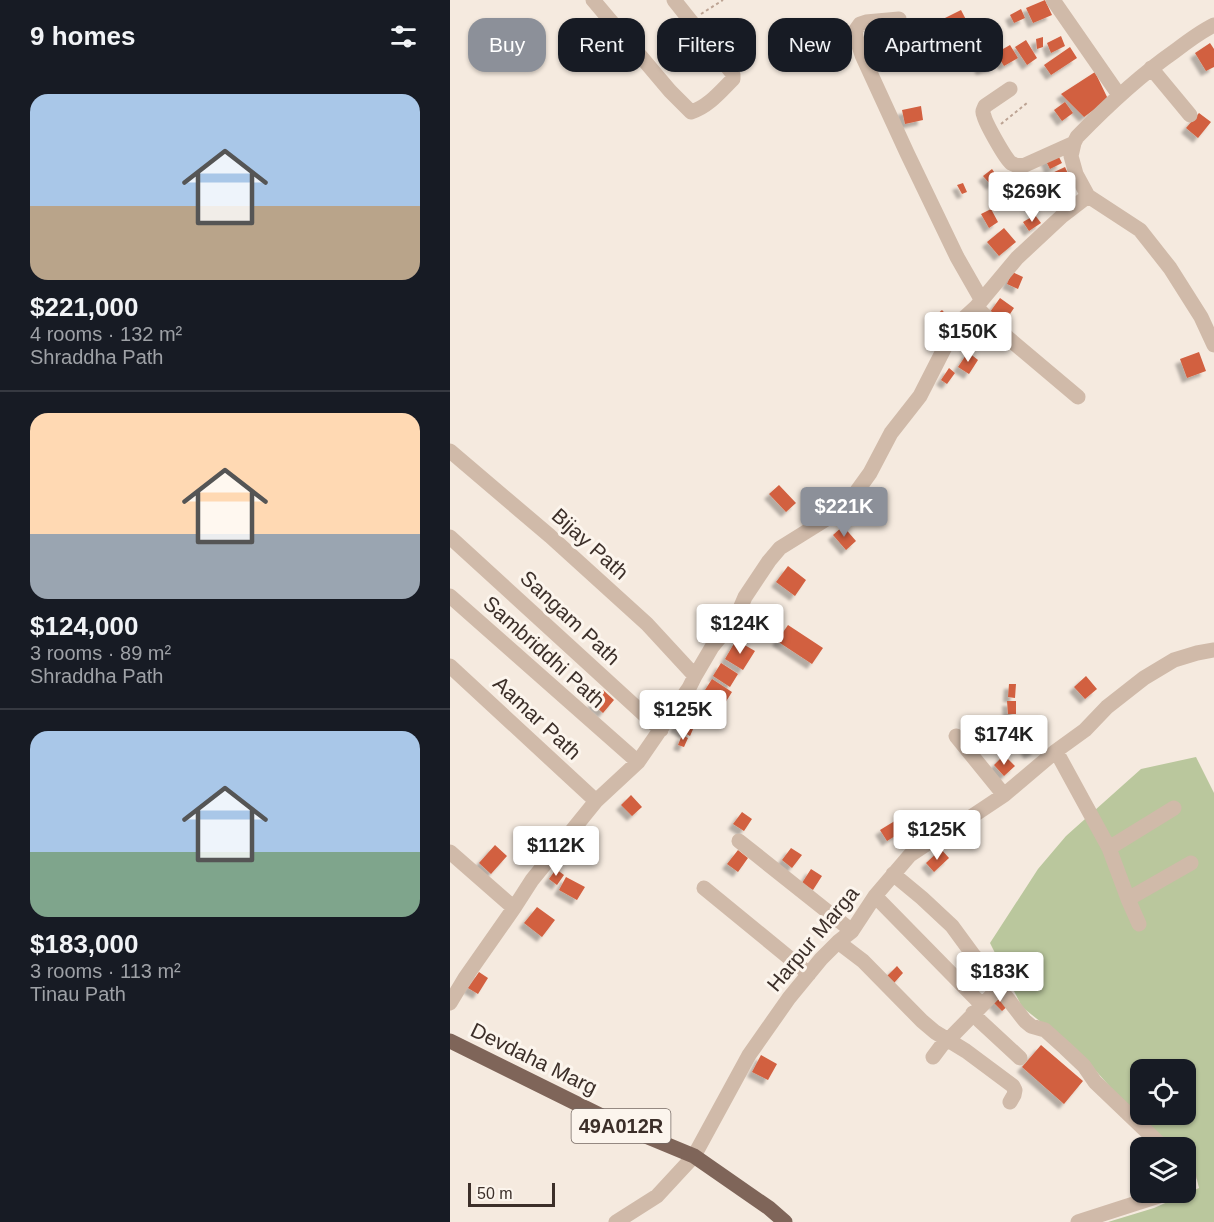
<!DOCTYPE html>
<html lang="en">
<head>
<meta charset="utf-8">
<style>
  :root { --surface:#171b24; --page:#20242c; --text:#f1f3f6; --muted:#9ea1a6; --line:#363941; --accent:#8c9099 }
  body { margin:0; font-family:Helvetica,sans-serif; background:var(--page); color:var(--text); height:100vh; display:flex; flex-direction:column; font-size:22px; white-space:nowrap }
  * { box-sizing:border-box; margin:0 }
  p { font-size:20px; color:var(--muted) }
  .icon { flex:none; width:33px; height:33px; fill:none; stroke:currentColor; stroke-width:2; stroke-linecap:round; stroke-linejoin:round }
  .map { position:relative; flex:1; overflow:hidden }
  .side { display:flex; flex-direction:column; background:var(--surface); width:450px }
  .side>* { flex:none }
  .hud { position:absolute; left:18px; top:18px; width:570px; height:54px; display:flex; gap:12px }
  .tools { position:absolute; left:680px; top:1059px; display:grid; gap:12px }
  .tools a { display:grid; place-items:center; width:66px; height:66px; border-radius:12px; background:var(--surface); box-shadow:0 2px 4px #0004; font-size:30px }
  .scale { position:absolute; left:18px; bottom:15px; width:87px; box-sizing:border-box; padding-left:6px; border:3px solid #3c2f29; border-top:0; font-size:16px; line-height:21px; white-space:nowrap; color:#3c2f29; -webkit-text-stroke:4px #fcf5ed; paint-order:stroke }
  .price { position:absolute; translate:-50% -51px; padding:0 14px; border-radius:6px; background:#fff; color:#222; font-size:20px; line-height:39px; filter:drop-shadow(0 2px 3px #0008) }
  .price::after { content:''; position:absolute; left:50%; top:36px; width:18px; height:14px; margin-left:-9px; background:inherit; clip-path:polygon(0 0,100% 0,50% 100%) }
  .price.on { background:var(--accent); color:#fff }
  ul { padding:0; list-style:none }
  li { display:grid; align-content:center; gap:12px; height:318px; padding:0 30px }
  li+li { border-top:2px solid var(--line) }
  li span { display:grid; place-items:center; height:186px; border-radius:18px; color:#555 }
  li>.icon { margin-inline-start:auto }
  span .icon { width:108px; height:108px; fill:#fffc; stroke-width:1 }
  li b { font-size:26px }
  h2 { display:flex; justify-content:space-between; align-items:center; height:72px; padding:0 30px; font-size:26px }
  .pill { padding:0 21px; border-radius:18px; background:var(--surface); box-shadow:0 2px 4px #0004; font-size:21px; line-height:54px }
  .pill.on { background:var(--accent); color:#fff }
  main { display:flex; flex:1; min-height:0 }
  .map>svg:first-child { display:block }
  .green { fill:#bac79d; fill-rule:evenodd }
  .building { fill:#d26040; filter:url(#shadow) }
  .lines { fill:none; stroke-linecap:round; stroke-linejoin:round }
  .path { stroke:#bca393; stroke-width:2; stroke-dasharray:3 3; stroke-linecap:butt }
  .minor { stroke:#d0baa9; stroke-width:15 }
  .major { stroke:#7f6559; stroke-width:15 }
  .labels { text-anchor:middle; stroke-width:6; stroke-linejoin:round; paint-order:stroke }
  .shield { fill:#fcf5ed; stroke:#766a64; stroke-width:1.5 }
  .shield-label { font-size:20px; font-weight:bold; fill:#3c2f29 }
  .street-label { font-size:21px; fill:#3c2f29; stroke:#fcf5ed }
</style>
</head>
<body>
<main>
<section class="side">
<h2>9 homes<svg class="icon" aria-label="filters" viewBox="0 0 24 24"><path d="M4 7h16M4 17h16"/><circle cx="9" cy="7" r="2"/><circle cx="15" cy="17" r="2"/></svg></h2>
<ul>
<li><span style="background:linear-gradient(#a9c7e8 60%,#b9a48a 0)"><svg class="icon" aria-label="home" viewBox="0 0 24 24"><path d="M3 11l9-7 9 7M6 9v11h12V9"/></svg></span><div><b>$221,000</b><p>4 rooms · 132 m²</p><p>Shraddha Path</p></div></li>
<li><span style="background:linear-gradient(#ffd9b3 65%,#9aa5b1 0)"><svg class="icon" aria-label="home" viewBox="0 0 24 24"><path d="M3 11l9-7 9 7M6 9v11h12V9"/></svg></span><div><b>$124,000</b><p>3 rooms · 89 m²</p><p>Shraddha Path</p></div></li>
<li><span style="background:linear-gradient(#a9c7e8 65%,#7fa58c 0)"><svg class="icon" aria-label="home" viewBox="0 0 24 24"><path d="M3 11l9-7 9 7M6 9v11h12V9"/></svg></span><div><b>$183,000</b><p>3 rooms · 113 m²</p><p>Tinau Path</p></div></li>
</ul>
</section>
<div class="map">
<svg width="764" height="1222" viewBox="0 0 764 1222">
  <defs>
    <filter id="shadow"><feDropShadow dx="-5" dy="5" stdDeviation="1.5" flood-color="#0004"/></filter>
  </defs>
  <rect width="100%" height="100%" fill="#f5eadf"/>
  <path class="green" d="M746,757L764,793V1222H658L704,1208L749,1188L744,1168L735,1161V1148L720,1147L678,1107L630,1053L572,1007L540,943L588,869L616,836L691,769ZM690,1070H735V1114H690Z"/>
  <path class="building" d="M595,0L602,15L583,23L576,8Z
    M571,9L575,18L564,23L560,15Z
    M511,10L525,37L509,45L505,36L486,45L477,27Z
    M611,36L615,46L601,53L597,43Z
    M593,37V47L587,49L586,39Z
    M576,40L587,58L577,65L565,47Z
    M760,43L764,49V67L756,71L745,53Z
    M560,45L568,58L554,66L546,53Z
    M620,47L627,58L601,75L594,65Z
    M538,49L544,66L531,70L525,53Z
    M645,72L658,99L634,117L611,94Z
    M615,102L623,113L612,121L604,110Z
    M471,106L473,120L455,124L452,110Z
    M749,113L761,122L748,138L736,128Z
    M607,153L612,163L600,169L595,159Z
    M615,167L620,178L607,184L602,173Z
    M542,169L549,179L541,185L533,176Z
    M513,183L517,192L512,194L507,185Z
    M541,209L548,222L539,228L531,214Z
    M585,215L591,223L579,231L573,222Z
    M554,228L566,242L549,256L537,242Z
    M558,270L573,277L568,289L557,284L560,277Z
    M550,298L564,308L554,323L540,312Z
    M492,310L504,323L498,330L485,316Z
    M518,352L528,360L519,374L508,367Z
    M749,352L756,371L737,378L730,359Z
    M499,368L505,373L497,384L491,380Z
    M329,485L346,503L336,512L319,494Z
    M393,526L406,541L396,550L383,535Z
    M338,566L356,580L345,596L326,582Z
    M338,625L373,648L362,664L327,641Z
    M286,640L305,651L293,670L275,659Z
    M271,663L288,674L280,687L263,676Z
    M636,676L647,689L635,699L624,687Z
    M262,679L282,692L270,711L250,698Z
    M559,684H566L565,698L558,697Z
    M153,690L164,700L153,713L142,703Z
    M557,701H566V714H558Z
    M203,703L213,710L208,718L198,711Z
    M229,719L244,727L240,736L225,727Z
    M232,735L238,738L234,747L228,745Z
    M578,735L587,750L579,754L570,739Z
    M554,755L565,766L554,776L544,765Z
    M181,795L192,807L182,816L171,805Z
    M292,812L302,819L294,831L283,824Z
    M448,819L455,830L437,841L430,830Z
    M45,845L57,856L41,874L29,863Z
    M341,848L352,855L342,868L332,860Z
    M491,849L499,858L484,872L476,863Z
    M288,850L298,858L288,872L277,864Z
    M106,869L114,875L107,885L99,879Z
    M361,869L372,876L363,890L352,883Z
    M116,877L135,887L127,900L109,890Z
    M87,907L105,920L92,937L74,923Z
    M447,966L453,973L444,983L437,976Z
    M29,972L38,978L28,994L18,988Z
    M548,995L559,1005L552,1011L542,1001Z
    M591,1045L633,1081L614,1104L572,1067Z
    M311,1055L327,1064L318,1080L302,1072Z"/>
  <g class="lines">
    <path class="path" d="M251,14L273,0
      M551,124L577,103"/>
    <path class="minor" d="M143,0L220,91L241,112C258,107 271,91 283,79V74L224,0
      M603,0L669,95
      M449,19L416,22L410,24L405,31L406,37L412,55L457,153L507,257L531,299
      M764,25C750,32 738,41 725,51C689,76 658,105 627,137L624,143L621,156L626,174L638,196L690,230L720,268L751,317L764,345
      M701,68L740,115
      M560,89L535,106C533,111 532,111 534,116C536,124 555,158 561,163C566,166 570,166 575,165L624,143
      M526,307L558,338L628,397
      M0,451L100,536L197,624L245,676
      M0,537L211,730
      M0,596L188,762
      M0,666L146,801
      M506,736L554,795
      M606,751L659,848L678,899L689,924
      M289,841L402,931
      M659,848L724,808
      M0,852L64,908
      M443,874L472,898L502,926L524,956L536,966L543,975L554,994L575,1021L581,1026L595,1030L615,1048L634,1066L645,1082L714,1148
      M254,888L359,974
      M425,896L531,1004
      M678,899L741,863
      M388,942L413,961L472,1021L485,1032L516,1051L563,1086L565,1090L564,1095L560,1102
      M0,1003L15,978L64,908L82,880L146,801L188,762L239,688L245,676L262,647L286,618L295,597L319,561L330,548L383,515L407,491L420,473L441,433L470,396L495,347L506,333L514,318L526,307L567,258L612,216L638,196
      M523,1013L530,1021L570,1058
      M483,1057L492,1045L503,1035L550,987
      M735,1170L739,1177L735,1184
      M166,1222L207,1196L244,1156L299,1055L339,998L371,959L388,942L402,931L425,896L460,855L481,841L518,819L554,795L606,751L635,730L657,707L694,678L724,660L747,653L764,650
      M628,1222L721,1192"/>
    <path class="major" d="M0,1041L174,1127L244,1156L319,1208L335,1222"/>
  </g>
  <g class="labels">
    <rect class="shield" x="121.5" y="1109" width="99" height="34" rx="4.5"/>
    <g class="shield-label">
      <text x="171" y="1133">49A012R</text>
    </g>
    <g class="street-label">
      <text transform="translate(140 544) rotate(42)" y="7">Bijay Path</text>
      <text transform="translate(120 618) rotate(43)" y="7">Sangam Path</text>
      <text transform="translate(94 652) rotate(42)" y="7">Sambriddhi Path</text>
      <text transform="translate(87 718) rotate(43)" y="7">Aamar Path</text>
      <text transform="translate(363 939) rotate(-50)" y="7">Harpur Marga</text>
      <text transform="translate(84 1059) rotate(26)" y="7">Devdaha Marg</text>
    </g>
  </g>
</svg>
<div class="tools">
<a><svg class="icon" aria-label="locate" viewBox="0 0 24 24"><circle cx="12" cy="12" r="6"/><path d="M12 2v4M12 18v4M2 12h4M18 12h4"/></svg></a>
<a><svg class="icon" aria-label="layers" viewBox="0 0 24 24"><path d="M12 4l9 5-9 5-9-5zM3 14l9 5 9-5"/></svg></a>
</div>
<div class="scale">50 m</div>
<b class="price" style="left:582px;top:223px">$269K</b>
<b class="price" style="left:518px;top:363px">$150K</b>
<b class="price on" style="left:394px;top:538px">$221K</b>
<b class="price" style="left:290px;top:655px">$124K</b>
<b class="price" style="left:233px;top:741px">$125K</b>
<b class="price" style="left:554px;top:766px">$174K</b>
<b class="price" style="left:487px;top:861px">$125K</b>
<b class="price" style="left:106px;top:877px">$112K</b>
<b class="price" style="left:550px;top:1003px">$183K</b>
<div class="hud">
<a class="pill on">Buy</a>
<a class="pill">Rent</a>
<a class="pill">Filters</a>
<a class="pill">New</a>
<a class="pill">Apartment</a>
</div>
</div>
</main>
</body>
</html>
